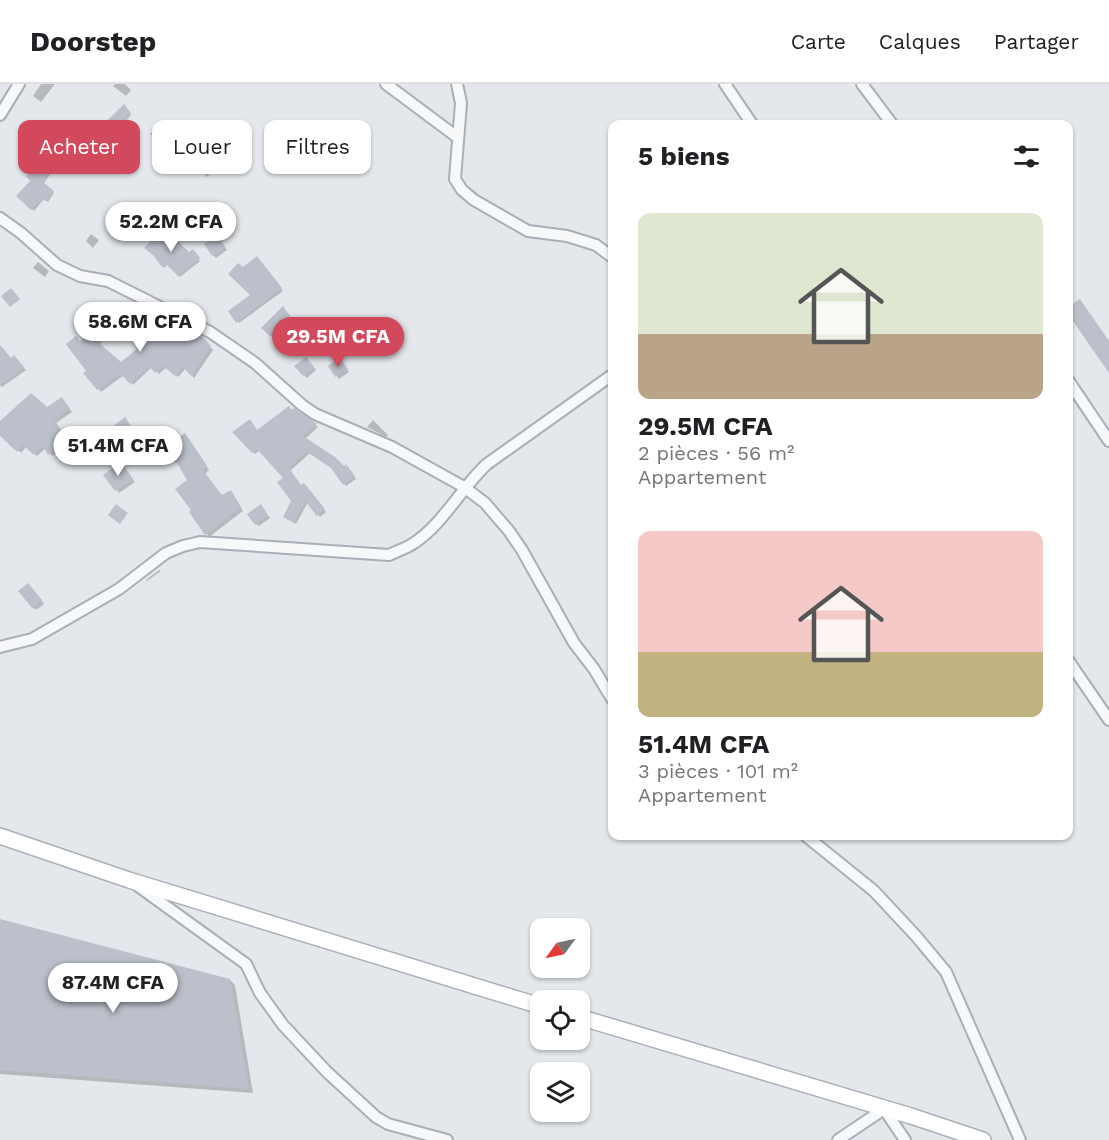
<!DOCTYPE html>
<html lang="fr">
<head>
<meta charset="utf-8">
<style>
  :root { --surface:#fff; --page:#f2f2f2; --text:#202124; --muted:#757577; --line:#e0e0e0; --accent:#d1495b }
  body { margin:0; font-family:"Work Sans",sans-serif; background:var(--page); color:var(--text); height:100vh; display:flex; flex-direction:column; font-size:22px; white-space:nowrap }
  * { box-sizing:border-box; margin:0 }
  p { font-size:20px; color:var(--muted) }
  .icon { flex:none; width:33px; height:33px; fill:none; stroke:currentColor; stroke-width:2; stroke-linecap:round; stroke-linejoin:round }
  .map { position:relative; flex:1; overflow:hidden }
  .sheet { position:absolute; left:608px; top:36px; width:465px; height:720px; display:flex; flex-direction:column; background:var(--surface); border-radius:12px; box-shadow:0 2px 4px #0004 }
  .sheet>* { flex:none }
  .banner { position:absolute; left:18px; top:36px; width:500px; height:54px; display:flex; gap:12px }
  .needle { width:39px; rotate:237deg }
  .buttons { position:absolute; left:530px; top:834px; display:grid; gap:12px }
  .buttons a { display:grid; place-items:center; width:60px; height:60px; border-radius:12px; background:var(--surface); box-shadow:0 2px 4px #0004; font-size:30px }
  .price { position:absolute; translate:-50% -51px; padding:0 14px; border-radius:21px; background:#fff; color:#222; font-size:20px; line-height:39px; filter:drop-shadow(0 2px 3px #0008) }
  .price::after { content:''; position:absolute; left:50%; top:36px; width:18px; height:14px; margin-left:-9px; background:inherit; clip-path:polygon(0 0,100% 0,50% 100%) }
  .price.active { background:var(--accent); color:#fff }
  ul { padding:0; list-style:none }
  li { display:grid; align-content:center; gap:12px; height:318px; padding:0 30px }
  li span { display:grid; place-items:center; height:186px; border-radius:12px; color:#555 }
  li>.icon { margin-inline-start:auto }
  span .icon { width:108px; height:108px; fill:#fffc; stroke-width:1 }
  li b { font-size:26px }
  h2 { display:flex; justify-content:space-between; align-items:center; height:72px; padding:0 30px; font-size:26px }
  .chip { padding:0 21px; border-radius:12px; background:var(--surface); box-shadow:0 2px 4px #0004; font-size:21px; line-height:54px }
  .chip.active { background:var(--accent); color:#fff }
  header { display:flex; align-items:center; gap:36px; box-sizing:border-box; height:84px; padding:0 30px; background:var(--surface); border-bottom:2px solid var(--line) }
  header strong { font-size:28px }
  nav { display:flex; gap:33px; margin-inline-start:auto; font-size:21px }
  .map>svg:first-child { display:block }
  .shadow { fill:#0003 }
  .building { fill:#bbc0ca }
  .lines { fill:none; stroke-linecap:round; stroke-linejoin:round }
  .minor-casing { stroke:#a9aeb7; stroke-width:14 }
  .secondary-casing { stroke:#a9aeb7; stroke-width:18 }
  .minor { stroke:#f7f8fa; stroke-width:10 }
  .secondary { stroke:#fff; stroke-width:15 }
</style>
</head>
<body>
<header>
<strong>Doorstep</strong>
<nav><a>Carte</a><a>Calques</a><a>Partager</a></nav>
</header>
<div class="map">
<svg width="1109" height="1056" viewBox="0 0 1109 1056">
  <rect width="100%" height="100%" fill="#e4e7ec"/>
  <path class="shadow" d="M41,0H55L41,18L33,12Z
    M115,0H125L131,6L126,12L113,2Z
    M124,22L131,31L119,44L110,36Z
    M81,50L89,59L82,66L86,70L68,87L59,79L43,100L54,109L48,118L44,115L34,127L18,112Z
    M91,150L99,156L93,164L86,157Z
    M220,156L227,166L216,174L213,171Z
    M175,160L189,170L192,167L200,177L180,193L168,180L164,184L155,171Z
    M257,174L283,207L239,239L230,228L253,211L243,185Z
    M38,178L49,187L45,193L33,184Z
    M283,224L293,238L283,246L281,244L273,253L263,244Z
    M99,235L112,245L99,261L121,279L202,254L213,266L194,294L186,284L178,293L167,283L159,290L152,283L133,301L124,291L101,308L85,289L88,287L80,260Z
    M0,263L11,276L14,273L26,286L2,303L0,301Z
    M306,275L316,286L307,294L304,291Z
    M342,279L349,288L339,295L330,283Z
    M64,318L72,328L56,339L70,360L52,372L46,364L37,372L27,362L21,369L0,350V340Z
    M294,326L318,343L305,355L344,384H348L356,395L346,402L333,385L310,369L290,387L301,403H306L326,428L320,433L308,418L296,440L287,435L293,417L285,394L260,366L255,370L234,348H258Z
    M125,335L131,344L111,358L105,351Z
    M373,336L388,351L386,353L367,343Z
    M188,354L209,386L205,390L223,413L234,412L243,427L209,453L193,427L189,396L178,377L176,379L165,365Z
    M124,383L135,398L119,409L105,391Z
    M263,425L270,434L259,442L256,440Z
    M159,486L161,487L147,497L146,496Z
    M31,504L44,520L36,526L34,524Z
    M0,837L230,896L235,901L253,1009L0,990Z"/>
  <path class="building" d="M124,20L131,29L117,45L108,36Z
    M158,41L170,51L162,60L150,50Z
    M81,48L89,56L82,63L85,67L65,86L57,78L43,98L54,107L45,117L42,115L31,126L16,112L30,97L26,92L29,90L27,89L63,49L72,56Z
    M185,59L202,81L206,77L215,85L207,93L177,66Z
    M162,144L175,158L177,156L189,168L193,165L200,174L178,192L166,180L162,183L153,171L144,164Z
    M218,151L225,163L212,172L204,160Z
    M257,172L282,204L236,239L228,227L250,211L228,190L238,179L243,183Z
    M11,204L20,215L10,223L1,212Z
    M1080,215L1109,257V289L1068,230V223Z
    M283,222L293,236L281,247L279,244L271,253L261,244Z
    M99,232L110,241L98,258L121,278L148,256L143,251L161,232L203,253L211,262L192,293L183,283L175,292L163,282L155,289L149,282L130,300L121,290L97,306L83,289L86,287L66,260L76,252L80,258Z
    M0,261L11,274L14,271L24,283L9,296L0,301Z
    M306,273L314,283L303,292L294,282Z
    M340,274L348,285L335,293L328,282Z
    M31,309L47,323L62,313L70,325L54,336L69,356L48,371L43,362L34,371L23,361L17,368L0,352V337Z
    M289,322L292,326L294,324L317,340L303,352L335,373L344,382L346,380L355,392L343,401L331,384L307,368L289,384L301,401L304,399L325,425L317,432L305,417L294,439L283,433L291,417L277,398L283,394L257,365L252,369L232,348L250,335L257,346Z
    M125,333L131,342L109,358L103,350Z
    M185,349L207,382L203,386L218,406L222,411L231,406L241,423L205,451L189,428L191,426L175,405L187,396L174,374L171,376L163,364Z
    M121,378L133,395L115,407L103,391Z
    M116,420L128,429L120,440L108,431Z
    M261,420L268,431L255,441L247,430Z
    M28,499L42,516L33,525L18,507Z
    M0,835L230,895L249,1005L0,986Z"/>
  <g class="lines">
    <g class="minor-casing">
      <path id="minor" d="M386,0L457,53
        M457,0L461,19L455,95L462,106L474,116L528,147L567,152L596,161L612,173
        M725,0L752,40
        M862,0L892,40
        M0,31L19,0
        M0,134L21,149L57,181L80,192L108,197L210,248L255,279L302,321L315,330L392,363L464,403L485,419L509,447L522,466L574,559L594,585L612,615
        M1068,296L1109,357
        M0,563L32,555L119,505L166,469L183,462L200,458L389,471C397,467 407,464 414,459C444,439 461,404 487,380L612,291
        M1068,576L1109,636
        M806,752L874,807L916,852L946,888L1020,1056
        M138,802L246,880L260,909L283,941L327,988L376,1033L388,1040L447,1056
        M838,1056L884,1025L905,1056"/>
    </g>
    <g class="secondary-casing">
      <path id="secondary" d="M0,752L129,796L540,922
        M579,933L911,1032L983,1056"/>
    </g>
    <use href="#minor" class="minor"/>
    <use href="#secondary" class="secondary"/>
  </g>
</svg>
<div class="buttons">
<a><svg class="needle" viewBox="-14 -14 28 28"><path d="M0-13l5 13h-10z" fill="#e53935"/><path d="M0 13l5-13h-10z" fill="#757577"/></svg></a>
<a><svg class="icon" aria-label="locate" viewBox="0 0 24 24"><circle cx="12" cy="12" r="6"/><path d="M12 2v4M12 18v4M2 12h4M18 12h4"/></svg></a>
<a><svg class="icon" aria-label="layers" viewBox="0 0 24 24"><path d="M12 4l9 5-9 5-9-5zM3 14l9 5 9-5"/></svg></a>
</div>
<b class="price" style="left:171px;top:169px">52.2M CFA</b>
<b class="price" style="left:140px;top:269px">58.6M CFA</b>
<b class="price active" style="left:338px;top:284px">29.5M CFA</b>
<b class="price" style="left:118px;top:393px">51.4M CFA</b>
<b class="price" style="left:113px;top:930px">87.4M CFA</b>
<div class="banner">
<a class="chip active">Acheter</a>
<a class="chip">Louer</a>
<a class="chip">Filtres</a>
</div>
<section class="sheet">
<h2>5 biens<svg class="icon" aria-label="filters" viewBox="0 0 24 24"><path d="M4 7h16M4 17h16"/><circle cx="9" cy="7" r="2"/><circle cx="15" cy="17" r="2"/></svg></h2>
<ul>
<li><span style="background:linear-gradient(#dfe7d0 65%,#b9a48a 0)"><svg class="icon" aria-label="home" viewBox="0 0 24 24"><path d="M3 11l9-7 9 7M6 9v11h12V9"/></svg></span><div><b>29.5M CFA</b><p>2 pièces · 56 m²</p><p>Appartement</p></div></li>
<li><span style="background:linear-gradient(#f6c9c9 65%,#c2b280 0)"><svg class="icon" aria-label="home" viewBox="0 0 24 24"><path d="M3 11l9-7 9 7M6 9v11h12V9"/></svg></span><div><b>51.4M CFA</b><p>3 pièces · 101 m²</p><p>Appartement</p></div></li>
</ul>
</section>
</div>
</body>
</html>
